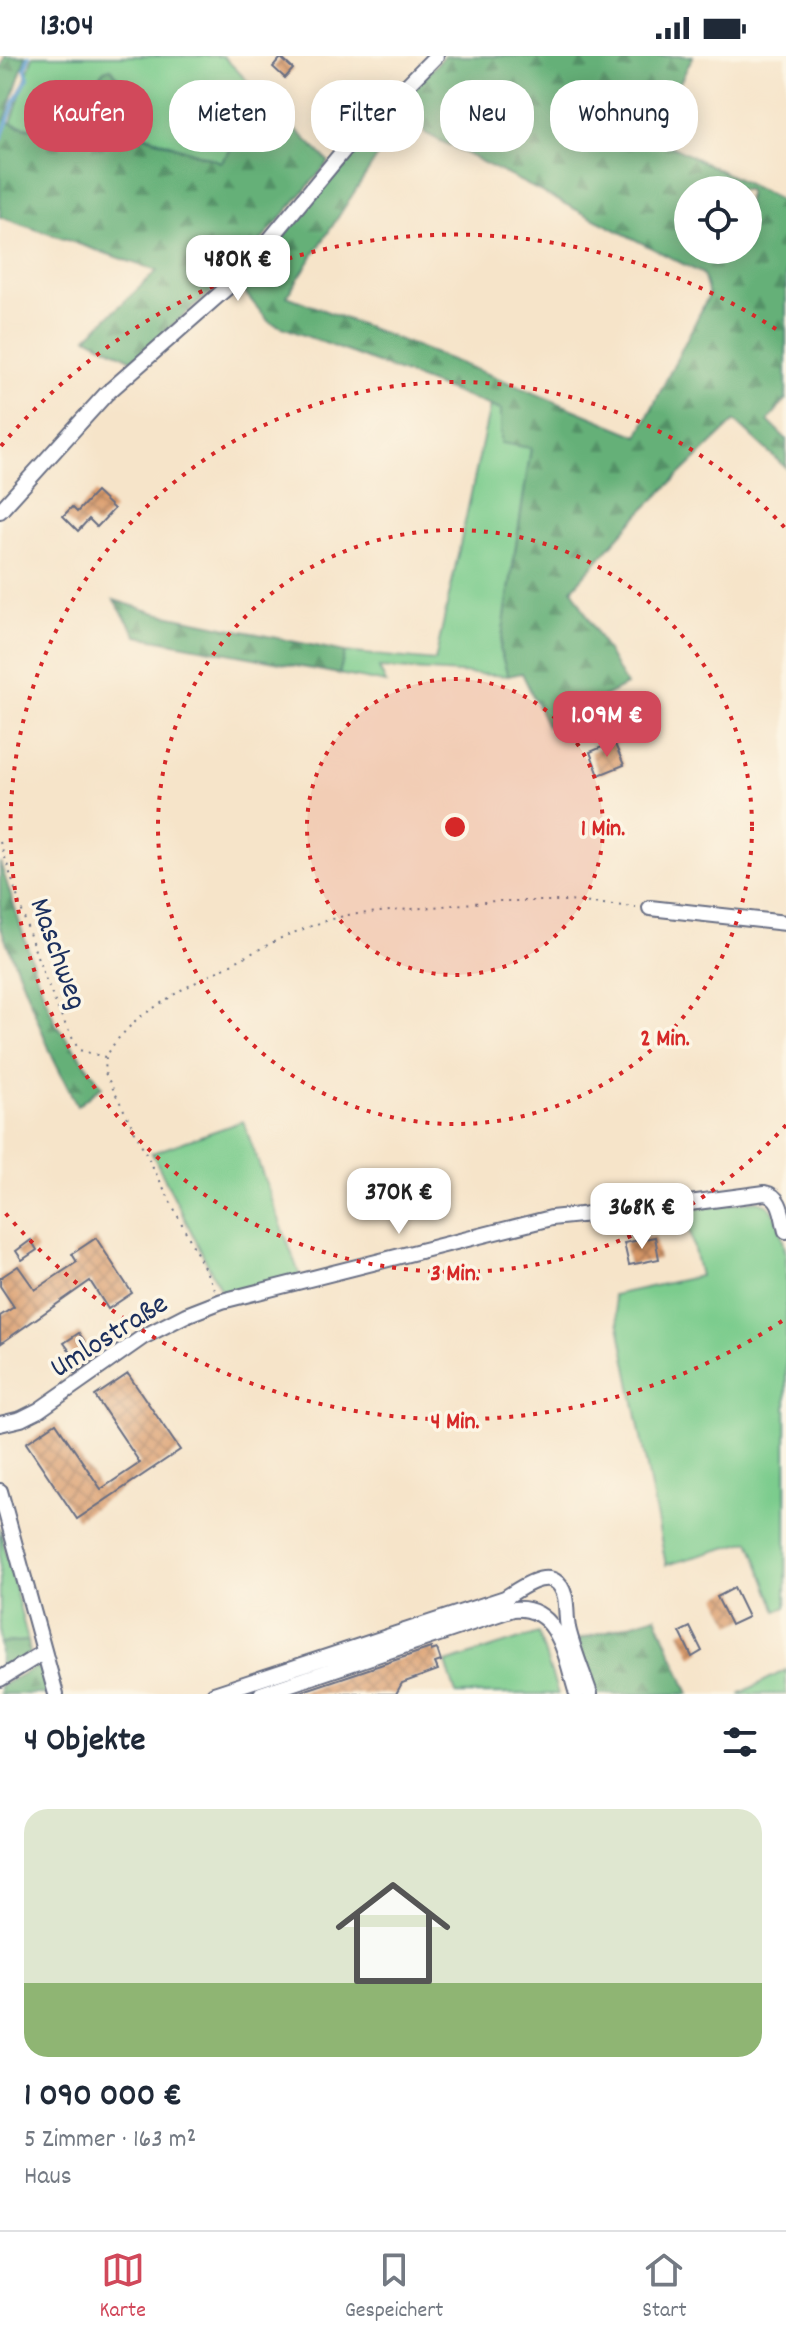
<!DOCTYPE html>
<html lang="de">
<head>
<meta charset="utf-8">
<style>
  :root { --surface:#fff; --page:#f2f2f3; --text:#1f2937; --muted:#747a83; --line:#e0e1e3; --accent:#d1495b }
  body { margin:0; font-family:Dekko,sans-serif; background:var(--page); color:var(--text); height:100vh; display:flex; flex-direction:column; font-size:30px; white-space:nowrap }
  * { box-sizing:border-box; margin:0 }
  p { font-size:26px; color:var(--muted) }
  .icon { flex:none; width:44px; height:44px; fill:none; stroke:currentColor; stroke-width:2; stroke-linecap:round; stroke-linejoin:round }
  .map { position:relative; height:1638px; overflow:hidden }
  .sheet { display:flex; flex-direction:column; background:var(--surface); flex:1 }
  .sheet>* { flex:none }
  .banner { position:absolute; left:24px; top:24px; width:738px; height:72px; display:flex; gap:16px }
  .buttons { position:absolute; left:674px; top:120px; display:grid; gap:16px }
  .buttons a { display:grid; place-items:center; width:88px; height:88px; border-radius:50%; background:var(--surface); box-shadow:0 4px 20px #0003; font-size:40px }
  .price { position:absolute; translate:-50% -68px; padding:0 18px; border-radius:16px; background:#fff; color:#222; font-size:26px; line-height:52px; filter:drop-shadow(0 2px 4px #0008) }
  .price::after { content:''; position:absolute; left:50%; top:48px; width:24px; height:18px; margin-left:-12px; background:inherit; clip-path:polygon(0 0,100% 0,50% 100%) }
  .price.current { background:var(--accent); color:#fff }
  ul { padding:0; list-style:none }
  li { display:grid; align-content:center; gap:16px; height:424px; padding:0 24px }
  li+li { border-top:2px solid var(--line) }
  li span { display:grid; place-items:center; height:248px; border-radius:24px; color:#555 }
  li>.icon { margin-inline-start:auto }
  span .icon { width:144px; height:144px; fill:#fffc; stroke-width:1 }
  li b { font-size:34px }
  h2 { display:flex; justify-content:space-between; align-items:center; height:96px; padding:0 24px; font-size:34px }
  .tag { padding:0 28px; border-radius:32px; background:var(--surface); box-shadow:0 4px 20px #0003; font-size:28px; line-height:72px }
  .tag.current { background:var(--accent); color:#fff }
  .status { display:flex; justify-content:space-between; align-items:center; height:56px; padding:0 40px; background:var(--surface); direction:ltr }
  .status svg { height:22px; fill:currentColor }
  .tab-bar { display:flex; justify-content:space-around; align-items:center; height:112px; border-top:2px solid var(--line); background:var(--surface); font-size:22px; color:var(--muted) }
  .tab-bar a { display:grid; justify-items:center; gap:4px }
  .tab-bar .current { color:var(--accent) }
  .map>svg:first-child { display:block }
  .grass { fill:#7ccc8d; stroke:#4c7e76; stroke-width:2 }
  .forest { fill:url(#forest-firs); stroke:#40706b; stroke-width:2; fill-rule:evenodd }
  .lines { fill:none; stroke-linecap:round; stroke-linejoin:round }
  .stream { stroke:#5ea0d1; stroke-width:4 }
  .building { fill:url(#building-cross-hatch) }
  .minor-casing { stroke:#686e83; stroke-width:18 }
  .path { stroke:#686e83; stroke-width:2; stroke-dasharray:2 6; stroke-linecap:butt }
  .minor { stroke:#fff; stroke-width:14 }
  .ring { fill:none; stroke:#d62828; stroke-width:4; stroke-dasharray:4 8 }
  .labels { text-anchor:middle; stroke-width:7; stroke-linejoin:round; paint-order:stroke }
  .street-label { font-size:30px; fill:#1b2f5e; stroke:#fcf5e5 }
  .centre { fill:#d62828; stroke:#fcf5e5; stroke-width:4 }
  .ring-label { font-size:24px; text-anchor:middle; font-weight:bold; fill:#d62828; stroke:#fcf5e5; stroke-width:7; stroke-linejoin:round; paint-order:stroke }
</style>
</head>
<body>
<div class="status"><b>13:04</b><svg viewBox="0 0 49 12"><path d="M0 12V9h3v3zM5 12V6h3v6zM10 12V3h3v9zM15 12V0h3v12zM26 1h20v11H26zM47 4h2v5h-2z"/></svg></div>
<div class="map">
<svg width="786" height="1638" viewBox="0 0 786 1638">
  <defs>
    <pattern id="forest-firs" width="22" height="20" patternUnits="userSpaceOnUse" patternTransform="scale(2)"><rect width="22" height="20" fill="#65b078"/><path d="M5 1l3.5 6h-7zM16 11l3.5 6h-7z" fill="#529066"/></pattern>
    <pattern id="building-cross-hatch" width="8" height="8" patternUnits="userSpaceOnUse" patternTransform="scale(2)"><rect width="8" height="8" fill="#d99968"/><path d="M0 0l8 8M0 8l8-8" fill="none" stroke="#af7d59"/></pattern>
  </defs>
  <rect width="100%" height="100%" fill="#fcf5e5"/>
  <filter id="ink" filterUnits="userSpaceOnUse"><feTurbulence type="fractalNoise" baseFrequency=".0125" numOctaves="2"/><feDisplacementMap in="SourceGraphic" scale="16" xChannelSelector="R" yChannelSelector="G"/><feConvolveMatrix kernelMatrix="1 2 1 2 8 2 1 2 1" color-interpolation-filters="sRGB"/></filter>
  <filter id="wash" filterUnits="userSpaceOnUse"><feTurbulence type="fractalNoise" baseFrequency=".006" numOctaves="4" result="noise"/><feDisplacementMap in="SourceGraphic" scale="32" xChannelSelector="R" yChannelSelector="G"/><feGaussianBlur stdDeviation="1.8" result="paint"/><feColorMatrix in="noise" values="0 0 0 0 0 0 0 0 0 0 0 0 0 0 0 0 0 1.4 0 .05"/><feComposite in="paint" operator="in"/></filter>
  <g filter="url(#wash)">
    <rect width="100%" height="100%" fill="#f6e4c9"/>
    <path class="grass" d="M33,0H223L268,46L221,106L130,74L129,38L111,12L104,14C88,35 66,70 36,72C28,72 19,69 11,67Z
      M490,350L501,354L531,392L500,594L508,620L379,612L386,627L339,618L345,596L435,605Z
      M243,1065L300,1220L228,1239L222,1237L152,1097Z
      M755,1145C779,1146 781,1179 786,1198V1551L777,1555L750,1485L666,1509L613,1239L700,1220L685,1154Z
      M0,1472L28,1585L0,1587Z
      M538,1577L558,1638H456L446,1607Z
      M786,1614V1638H739Z"/>
    <path class="forest" d="M5,0H26L5,64C48,91 81,45 104,14L111,12L129,38L130,75L221,106L268,46L329,106L235,215L132,304L87,281L157,215L0,161V16Z
      M444,0H693L653,81L786,147V343L768,365L786,383V412L735,365L640,457L572,533L626,629L547,670L522,617L508,620L500,594L531,392L501,387V354L269,266L241,232L357,90L390,59L401,64L287,240L500,323L638,380L709,239L703,218L425,77L418,61L400,48ZM688,134H748V194H688Z
      M114,544L156,557L345,596L339,618L137,580Z
      M0,806L37,921L56,968L102,1030L77,1050L53,1002L0,870Z
      M656,1560L689,1638H596L578,1584Z
      M28,1585L30,1597L0,1616V1587Z
      M36,1611L42,1613L49,1638H0V1630Z"/>
    <g class="lines">
      <path class="stream" d="M0,85L15,45L28,22L25,12L29,0"/>
    </g>
    <g id="blocks">
      <path class="building" d="M281,2L293,13L285,22L273,11Z
        M351,43L357,60L338,66L332,50Z
        M96,436L114,453L97,471L89,463L78,475L63,460L72,451L77,456Z
        M614,686L624,709L599,719L590,696Z
        M655,1181L659,1203L629,1209L624,1187Z
        M96,1182L132,1237L108,1253L90,1225L0,1288V1260L14,1251L0,1230V1222L18,1210L35,1234L77,1206L72,1198Z
        M31,1184L37,1194L22,1204L16,1195Z
        M79,1277L96,1302L75,1317L68,1307L75,1302L64,1287Z
        M128,1318L180,1394L77,1463L26,1387L56,1367L101,1433L140,1407L95,1340Z
        M734,1532L748,1561L731,1569L717,1541Z
        M690,1571L702,1595L692,1601L680,1576Z
        M431,1592V1595L437,1593L441,1605L435,1607L438,1614L402,1627L396,1638H300V1636Z"/>
    </g>
  </g>
  <g filter="url(#ink)">
    <use href="#blocks" fill-opacity="0" stroke="#686e83" stroke-width="2"/>
    <g class="lines">
      <g class="minor-casing">
        <path id="minor" d="M0,455L106,338L238,222L349,88L436,0
          M650,852L786,867
          M0,1368L21,1363L39,1354L143,1281L186,1259L222,1245L551,1162L659,1151L765,1137C782,1140 782,1161 786,1175
          M0,1435L56,1638
          M0,1623L44,1596
          M214,1638L505,1542C523,1530 556,1506 565,1541C567,1551 566,1562 568,1572C573,1594 583,1617 590,1638
          M261,1638L513,1553C560,1549 566,1604 577,1638"/>
      </g>
      <path class="path" d="M0,786C23,856 42,930 79,994L105,1001
        M215,1233L105,1017L106,1001L115,986L137,963L181,934L285,880L322,866L347,859L495,845H568L636,851"/>
      <use href="#minor" class="minor"/>
    </g>
  </g>
  <circle cx="455" cy="771" r="148" fill="#d62828" fill-opacity=".12"/>
  <g class="ring">
    <circle cx="455" cy="771" r="148"/>
    <circle cx="455" cy="771" r="297"/>
    <path d="M786 1069A445 445 0 1 1 786 473"/>
    <path d="M782 1265A593 593 0 0 1 1 1152M1 390A593 593 0 0 1 782 277"/>
  </g>
  <g class="labels">
    <g class="street-label">
      <text transform="translate(60 897) rotate(70)" y="10">Maschweg</text>
      <text transform="translate(108 1278) rotate(-32)" y="10">Umlostraße</text>
    </g>
  </g>
  <circle cx="455" cy="771" r="12" class="centre"/>
  <g class="ring-label">
    <text x="603" y="779">1 Min.</text>
    <text x="665" y="989">2 Min.</text>
    <text x="455" y="1224">3 Min.</text>
    <text x="455" y="1372">4 Min.</text>
  </g>
</svg>
<div class="buttons">
<a><svg class="icon" aria-label="locate" viewBox="0 0 24 24"><circle cx="12" cy="12" r="6"/><path d="M12 2v4M12 18v4M2 12h4M18 12h4"/></svg></a>
</div>
<b class="price" style="left:238px;top:247px">480K €</b>
<b class="price current" style="left:607px;top:703px">1.09M €</b>
<b class="price" style="left:399px;top:1180px">370K €</b>
<b class="price" style="left:642px;top:1195px">368K €</b>
<div class="banner">
<a class="tag current">Kaufen</a>
<a class="tag">Mieten</a>
<a class="tag">Filter</a>
<a class="tag">Neu</a>
<a class="tag">Wohnung</a>
</div>
</div>
<section class="sheet">
<h2>4 Objekte<svg class="icon" aria-label="filters" viewBox="0 0 24 24"><path d="M4 7h16M4 17h16"/><circle cx="9" cy="7" r="2"/><circle cx="15" cy="17" r="2"/></svg></h2>
<ul>
<li><span style="background:linear-gradient(#dfe7d0 70%,#8fb573 0)"><svg class="icon" aria-label="home" viewBox="0 0 24 24"><path d="M3 11l9-7 9 7M6 9v11h12V9"/></svg></span><div><b>1 090 000 €</b><p>5 Zimmer · 163 m²</p><p>Haus</p></div></li>
</ul>
</section>
<nav class="tab-bar">
<a class="current"><svg class="icon" aria-label="map" viewBox="0 0 24 24"><path d="M3 6l6-2 6 2 6-2v14l-6 2-6-2-6 2zM9 4v14M15 6v14"/></svg>Karte</a>
<a><svg class="icon" aria-label="saved" viewBox="0 0 24 24"><path d="M7 4h10v16l-5-4-5 4z"/></svg>Gespeichert</a>
<a><svg class="icon" aria-label="home" viewBox="0 0 24 24"><path d="M3 11l9-7 9 7M6 9v11h12V9"/></svg>Start</a>
</nav>
</body>
</html>
